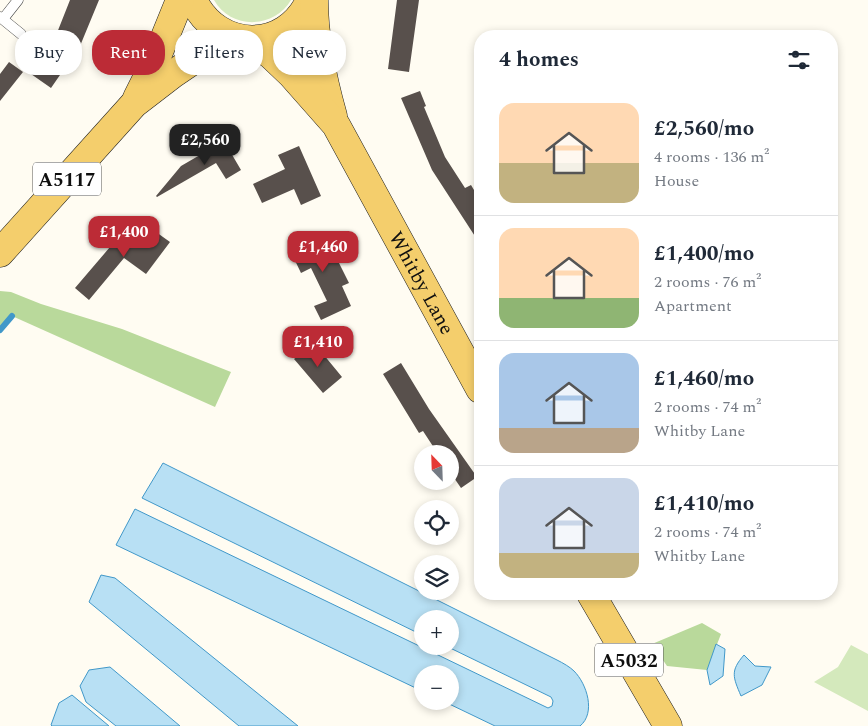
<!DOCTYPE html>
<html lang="en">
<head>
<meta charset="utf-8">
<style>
  :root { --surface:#fff; --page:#f6f6f7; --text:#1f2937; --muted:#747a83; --line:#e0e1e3; --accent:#bc2b36 }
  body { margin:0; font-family:Spectral,serif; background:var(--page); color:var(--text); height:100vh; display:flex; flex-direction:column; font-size:19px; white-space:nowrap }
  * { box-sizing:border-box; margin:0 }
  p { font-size:16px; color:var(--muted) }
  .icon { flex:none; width:28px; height:28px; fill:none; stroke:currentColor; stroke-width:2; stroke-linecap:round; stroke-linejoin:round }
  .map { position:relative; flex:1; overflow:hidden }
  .drawer { position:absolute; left:474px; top:30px; width:364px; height:570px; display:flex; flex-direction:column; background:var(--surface); border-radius:20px; box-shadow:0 2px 8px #0003 }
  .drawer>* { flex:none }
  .guide { position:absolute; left:15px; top:30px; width:384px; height:45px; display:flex; gap:10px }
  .needle { width:32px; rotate:337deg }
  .tools { position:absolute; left:414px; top:445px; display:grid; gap:10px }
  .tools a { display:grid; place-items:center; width:45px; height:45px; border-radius:50%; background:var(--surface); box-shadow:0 2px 8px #0003; font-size:25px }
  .price { position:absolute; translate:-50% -42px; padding:0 11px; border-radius:10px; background:var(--accent); color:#fff; font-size:16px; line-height:32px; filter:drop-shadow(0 1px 2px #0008) }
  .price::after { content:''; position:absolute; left:50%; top:30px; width:15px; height:11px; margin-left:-8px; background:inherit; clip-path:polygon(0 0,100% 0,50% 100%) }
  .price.active { background:#222; color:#fff }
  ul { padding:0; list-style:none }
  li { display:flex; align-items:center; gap:15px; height:125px; padding:0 25px }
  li+li { border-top:1px solid var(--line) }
  li span { display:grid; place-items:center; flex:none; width:140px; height:100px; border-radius:15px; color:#555 }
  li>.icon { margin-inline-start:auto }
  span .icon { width:60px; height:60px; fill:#fffc; stroke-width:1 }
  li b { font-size:21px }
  h2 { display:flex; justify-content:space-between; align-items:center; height:60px; padding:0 25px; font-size:21px }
  .pill { padding:0 18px; border-radius:20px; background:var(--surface); box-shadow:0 2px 8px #0003; font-size:18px; line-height:45px }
  .pill.active { background:var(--accent); color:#fff }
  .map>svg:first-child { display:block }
  .green { fill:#d4e9bc }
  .forest { fill:#b9d99b }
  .water { fill:#b8e0f4; stroke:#4198c9 }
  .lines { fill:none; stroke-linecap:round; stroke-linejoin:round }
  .stream { stroke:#4198c9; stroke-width:6 }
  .building { fill:#58504c }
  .lane-casing { stroke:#424242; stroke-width:11 }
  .primary-casing { stroke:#202020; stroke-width:29 }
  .lane { stroke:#fff; stroke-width:10 }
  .primary { stroke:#f4ce6c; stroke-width:28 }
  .labels { text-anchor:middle; stroke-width:5; stroke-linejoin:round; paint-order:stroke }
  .shield { fill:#fff; stroke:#575757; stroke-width:1 }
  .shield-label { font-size:19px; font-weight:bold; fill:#0f0f0f }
  .street-label { font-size:20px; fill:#0f0f0f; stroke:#fff }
</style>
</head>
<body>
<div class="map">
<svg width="868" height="726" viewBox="0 0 868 726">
  <rect width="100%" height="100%" fill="#fffcf2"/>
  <path class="green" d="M214,0H291C274,29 231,30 214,0Z
    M851,645L868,654V711L814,682L838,667Z"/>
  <path class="forest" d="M0,291L11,292L41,304L122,329L231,372L215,407L12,316L0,330Z
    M702,623L721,634L707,670L667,666L652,644Z"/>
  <path class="water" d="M163,463L557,660C563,663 570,667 574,671C587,684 596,713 580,726H495L443,701H450V674H422V691L116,545L135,509L548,708L552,706L553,701L551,697L446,646H450V619H422V635L142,498Z
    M101,575L115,578L298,726H239L89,602Z
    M716,644L725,649L723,676L710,685L707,670Z
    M744,655L755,666L771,667L762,685L741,696C733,677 730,671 744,655Z
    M110,667L180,726H116L86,702L80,686L89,670Z
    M72,695L109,726H52L51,725L59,703Z"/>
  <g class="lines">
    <path class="stream" d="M0,330L12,316"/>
  </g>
  <path class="building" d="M70,0H99L80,46L51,88L31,74L53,43Z
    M397,0H419L409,72L388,69Z
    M9,62L23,72L0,101V74Z
    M420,91L426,106L424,107L445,157L465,188L471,185L480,200V244L432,170L401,98Z
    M224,141L241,170L226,179L216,163L157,197L156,196L181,166Z
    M299,146L321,196L301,205L294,189L262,203L253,184L285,169L278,155Z
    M149,227L170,242L146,274L124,258L89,300L75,288L110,247L107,245L119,229L137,243Z
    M323,231L349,283L342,286L351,306L321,320L314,306L327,301L311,268L301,273L289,248Z
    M314,343L342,377L323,393L294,359Z
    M401,363L429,409L477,477L461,488L450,472V454H438L423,431L419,433L383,374Z"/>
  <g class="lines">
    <g class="lane-casing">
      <path id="lane" d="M0,17L21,34
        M3,19L18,0"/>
    </g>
    <g class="primary-casing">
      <g id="primary">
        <path d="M193,0C218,52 286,53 310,0"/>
        <path d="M314,0C314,40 322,77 333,116"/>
        <path id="s1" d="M250,40L271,55L291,74L336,125L480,389"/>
        <path d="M137,98L154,64L180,0"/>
        <path d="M0,253L134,104L173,74L204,53L233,37"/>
        <path d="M591,594L668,726"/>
      </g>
    </g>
    <use href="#lane" class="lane"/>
    <use href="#primary" class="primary"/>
  </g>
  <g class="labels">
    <g class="shield">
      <rect x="33" y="162.5" width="68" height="33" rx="4"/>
      <rect x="595" y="643.5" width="68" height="33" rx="4"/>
    </g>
    <g class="shield-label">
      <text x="67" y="186">A5117</text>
      <text x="629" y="667">A5032</text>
    </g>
    <g class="street-label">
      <text dy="7" stroke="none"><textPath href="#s1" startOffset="301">Whitby Lane</textPath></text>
    </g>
  </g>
</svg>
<div class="tools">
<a><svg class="needle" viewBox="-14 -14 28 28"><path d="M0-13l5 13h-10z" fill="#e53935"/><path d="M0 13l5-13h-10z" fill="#747a83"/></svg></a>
<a><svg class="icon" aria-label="locate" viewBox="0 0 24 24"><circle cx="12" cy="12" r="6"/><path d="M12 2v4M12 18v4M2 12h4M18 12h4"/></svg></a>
<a><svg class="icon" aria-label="layers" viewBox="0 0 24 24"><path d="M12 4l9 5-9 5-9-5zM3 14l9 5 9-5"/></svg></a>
<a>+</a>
<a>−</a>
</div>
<b class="price active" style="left:205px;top:166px">£2,560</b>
<b class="price" style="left:124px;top:258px">£1,400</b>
<b class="price" style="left:323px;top:273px">£1,460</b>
<b class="price" style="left:318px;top:368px">£1,410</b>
<div class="guide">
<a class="pill">Buy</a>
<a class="pill active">Rent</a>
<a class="pill">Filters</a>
<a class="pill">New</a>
</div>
<section class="drawer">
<h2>4 homes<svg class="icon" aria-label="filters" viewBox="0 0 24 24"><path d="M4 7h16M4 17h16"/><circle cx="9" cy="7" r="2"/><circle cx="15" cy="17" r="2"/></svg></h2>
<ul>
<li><span style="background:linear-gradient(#ffd9b3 60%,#c2b280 0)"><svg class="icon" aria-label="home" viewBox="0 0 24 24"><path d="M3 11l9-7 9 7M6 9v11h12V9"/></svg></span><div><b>£2,560/mo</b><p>4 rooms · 136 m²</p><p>House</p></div></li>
<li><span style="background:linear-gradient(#ffd9b3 70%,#8fb573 0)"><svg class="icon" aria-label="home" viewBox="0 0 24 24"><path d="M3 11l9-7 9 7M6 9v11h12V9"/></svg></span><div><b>£1,400/mo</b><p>2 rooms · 76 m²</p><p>Apartment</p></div></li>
<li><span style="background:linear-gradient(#a9c7e8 75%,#b9a48a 0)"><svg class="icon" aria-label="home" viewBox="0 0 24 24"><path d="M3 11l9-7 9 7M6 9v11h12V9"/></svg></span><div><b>£1,460/mo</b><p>2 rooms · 74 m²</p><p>Whitby Lane</p></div></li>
<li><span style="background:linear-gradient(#c9d6e8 75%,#c2b280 0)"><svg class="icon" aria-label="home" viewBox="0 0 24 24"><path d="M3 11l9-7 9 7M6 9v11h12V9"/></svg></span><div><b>£1,410/mo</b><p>2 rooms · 74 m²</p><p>Whitby Lane</p></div></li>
</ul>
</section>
</div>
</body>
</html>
